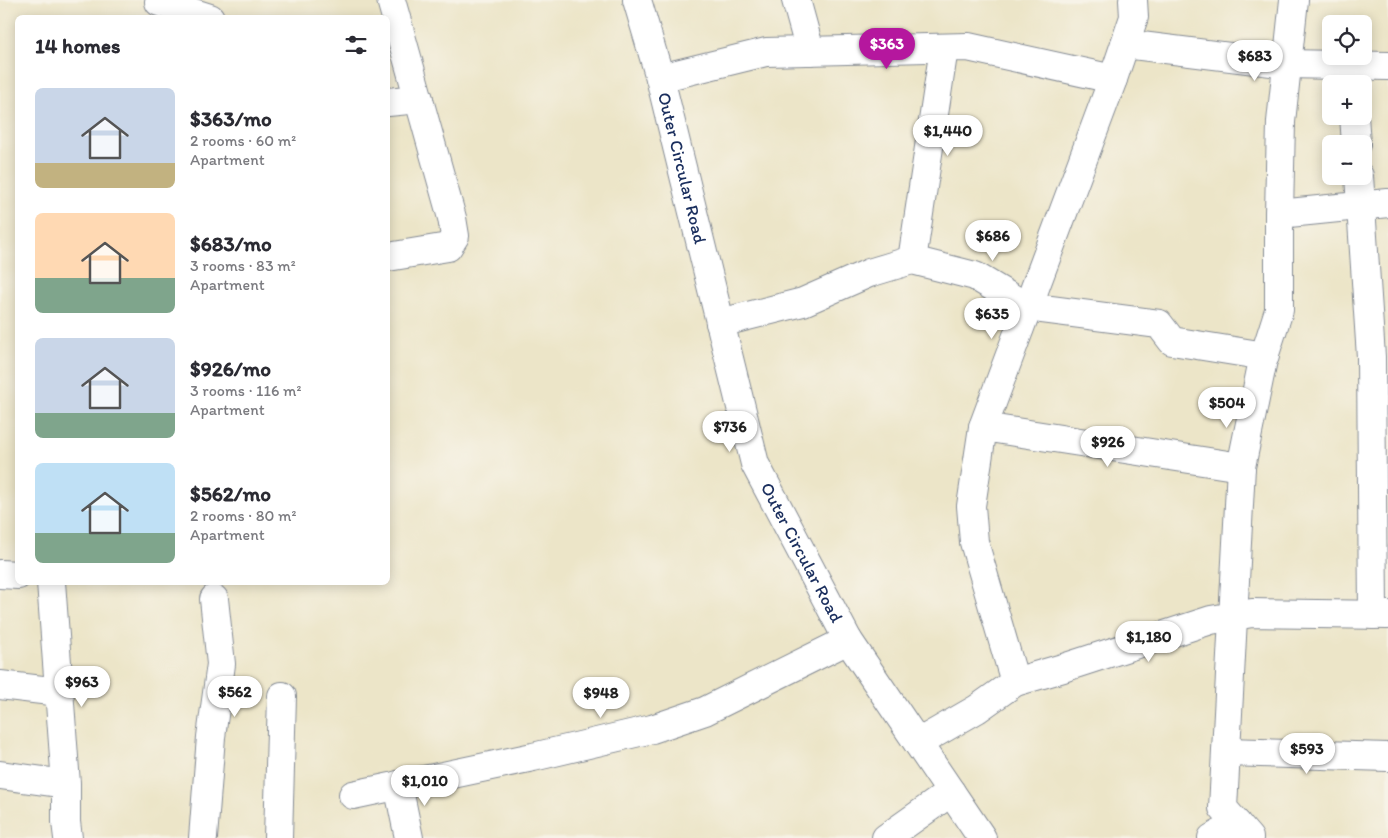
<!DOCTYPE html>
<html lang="en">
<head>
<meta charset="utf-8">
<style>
  :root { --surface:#fff; --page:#f7f7f7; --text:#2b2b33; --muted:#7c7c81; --accent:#b5179e }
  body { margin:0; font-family:Itim,sans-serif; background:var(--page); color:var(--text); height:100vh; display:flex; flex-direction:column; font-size:19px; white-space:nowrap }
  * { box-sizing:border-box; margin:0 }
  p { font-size:16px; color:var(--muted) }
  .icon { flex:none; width:28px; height:28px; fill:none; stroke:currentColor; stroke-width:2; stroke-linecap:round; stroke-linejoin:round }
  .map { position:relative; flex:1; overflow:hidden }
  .drawer { position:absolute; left:15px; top:15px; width:375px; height:570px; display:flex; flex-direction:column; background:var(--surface); border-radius:8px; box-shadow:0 2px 12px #0003 }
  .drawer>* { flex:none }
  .buttons { position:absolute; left:1322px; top:15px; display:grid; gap:10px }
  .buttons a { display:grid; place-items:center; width:50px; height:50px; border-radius:8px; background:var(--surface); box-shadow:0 2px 12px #0003; font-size:25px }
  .price { position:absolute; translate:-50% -42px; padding:0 11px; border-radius:18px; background:#fff; color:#222; font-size:16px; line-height:32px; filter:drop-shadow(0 1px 2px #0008) }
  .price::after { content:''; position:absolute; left:50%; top:30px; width:15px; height:11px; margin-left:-8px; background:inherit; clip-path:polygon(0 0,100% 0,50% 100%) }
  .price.selected { background:var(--accent); color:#fff }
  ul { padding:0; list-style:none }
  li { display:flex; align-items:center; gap:15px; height:125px; padding:0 20px }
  li span { display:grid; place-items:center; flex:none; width:140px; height:100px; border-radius:8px; color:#555 }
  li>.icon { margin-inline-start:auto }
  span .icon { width:60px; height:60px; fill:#fffc; stroke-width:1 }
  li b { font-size:21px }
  h2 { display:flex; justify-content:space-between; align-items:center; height:60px; padding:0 20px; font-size:21px }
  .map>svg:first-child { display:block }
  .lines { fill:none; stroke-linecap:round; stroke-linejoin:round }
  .minor-casing { stroke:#848a93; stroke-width:30 }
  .minor { stroke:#fff; stroke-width:28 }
  .labels { text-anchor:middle; stroke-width:5; stroke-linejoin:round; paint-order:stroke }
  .street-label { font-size:18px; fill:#1b2f5e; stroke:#f7f3e8 }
</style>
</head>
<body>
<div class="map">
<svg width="1388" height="838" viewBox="0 0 1388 838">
  <rect width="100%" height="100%" fill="#f7f3e8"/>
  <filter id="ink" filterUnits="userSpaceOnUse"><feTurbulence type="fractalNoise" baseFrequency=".02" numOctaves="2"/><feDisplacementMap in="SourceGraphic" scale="10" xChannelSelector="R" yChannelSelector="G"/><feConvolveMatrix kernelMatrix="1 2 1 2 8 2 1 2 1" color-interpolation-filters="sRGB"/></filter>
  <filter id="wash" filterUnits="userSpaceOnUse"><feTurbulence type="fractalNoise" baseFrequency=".0096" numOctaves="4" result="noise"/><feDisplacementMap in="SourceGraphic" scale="20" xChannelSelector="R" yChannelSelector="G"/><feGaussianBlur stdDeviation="1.12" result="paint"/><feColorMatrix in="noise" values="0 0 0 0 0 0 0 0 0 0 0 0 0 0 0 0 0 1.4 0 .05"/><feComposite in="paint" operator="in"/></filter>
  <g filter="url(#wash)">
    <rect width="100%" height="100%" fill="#ece5c8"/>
  </g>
  <g filter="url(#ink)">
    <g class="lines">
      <g class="minor-casing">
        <g id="minor">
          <path id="s1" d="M637,0L660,78L755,464L848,640L982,838"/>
          <path d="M796,0L810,51"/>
          <path d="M159,2L210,18"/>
          <path d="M1125,44L1287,64L1388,66"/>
          <path d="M660,78L766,52L968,47L1113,79"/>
          <path d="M388,102L419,99"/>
          <path d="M1354,116L1356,144"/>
          <path d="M1359,176L1371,357L1373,615"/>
          <path d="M1279,214L1388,203"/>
          <path d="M388,257L448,247L455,236L452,218L391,0"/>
          <path d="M912,260L944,48"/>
          <path d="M720,323L803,302L869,273L912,260L975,276L1027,307L1159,324L1172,341L1265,356"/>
          <path d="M983,427L1241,467"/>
          <path d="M0,574L18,575"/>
          <path d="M51,582L66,784V822L68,838"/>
          <path d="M1015,682L974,542L971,506L983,427L1113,79L1134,17L1133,0"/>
          <path d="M0,685L59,692"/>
          <path d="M918,743L977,709L1015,682L1063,668L1211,620L1252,613L1388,615"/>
          <path d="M1226,752L1388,757"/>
          <path d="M0,775L66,784"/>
          <path d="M398,785L409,838"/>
          <path d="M353,795L533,757L652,729L705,711L848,640"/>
          <path d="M203,838L211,737L221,664L214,599"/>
          <path d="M278,838L282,696"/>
          <path d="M886,838L951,792"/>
          <path d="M1212,838L1237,824"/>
          <path d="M1249,838L1223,808L1241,467L1263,360L1279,310V214L1281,122L1294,0"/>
        </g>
      </g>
      <use href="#minor" class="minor"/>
    </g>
  </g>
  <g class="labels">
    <g class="street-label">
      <text dy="6" stroke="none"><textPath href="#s1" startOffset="174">Outer Circular Road</textPath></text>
      <text dy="6" stroke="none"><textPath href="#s1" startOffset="579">Outer Circular Road</textPath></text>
    </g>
  </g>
</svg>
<div class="buttons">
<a><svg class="icon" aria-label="locate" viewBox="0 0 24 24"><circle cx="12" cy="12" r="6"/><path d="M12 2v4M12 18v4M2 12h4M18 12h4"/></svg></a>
<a>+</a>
<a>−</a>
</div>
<b class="price selected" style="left:887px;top:70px">$363</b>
<b class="price" style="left:1255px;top:82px">$683</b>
<b class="price" style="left:948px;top:157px">$1,440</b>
<b class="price" style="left:993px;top:262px">$686</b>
<b class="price" style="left:992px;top:340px">$635</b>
<b class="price" style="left:1227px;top:429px">$504</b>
<b class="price" style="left:730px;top:453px">$736</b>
<b class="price" style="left:1108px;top:468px">$926</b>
<b class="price" style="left:1149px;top:663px">$1,180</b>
<b class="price" style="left:82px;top:708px">$963</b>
<b class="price" style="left:235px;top:718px">$562</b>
<b class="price" style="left:601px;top:719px">$948</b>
<b class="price" style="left:1307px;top:775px">$593</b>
<b class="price" style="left:425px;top:807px">$1,010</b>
<section class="drawer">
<h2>14 homes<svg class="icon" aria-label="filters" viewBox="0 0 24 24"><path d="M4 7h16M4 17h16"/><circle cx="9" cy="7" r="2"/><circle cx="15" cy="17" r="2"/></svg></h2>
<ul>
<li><span style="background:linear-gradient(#c9d6e8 75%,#c2b280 0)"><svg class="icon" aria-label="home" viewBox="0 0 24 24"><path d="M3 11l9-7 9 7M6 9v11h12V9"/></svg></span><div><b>$363/mo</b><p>2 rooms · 60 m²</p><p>Apartment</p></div></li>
<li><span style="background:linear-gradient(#ffd9b3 65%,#7fa58c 0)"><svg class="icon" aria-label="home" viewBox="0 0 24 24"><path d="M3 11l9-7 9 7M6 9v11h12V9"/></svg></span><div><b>$683/mo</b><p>3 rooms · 83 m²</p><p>Apartment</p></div></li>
<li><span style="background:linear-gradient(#c9d6e8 75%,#7fa58c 0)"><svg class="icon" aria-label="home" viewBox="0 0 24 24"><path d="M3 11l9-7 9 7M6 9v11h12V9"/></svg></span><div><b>$926/mo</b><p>3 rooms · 116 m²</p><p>Apartment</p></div></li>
<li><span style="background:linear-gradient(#bfe0f5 70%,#7fa58c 0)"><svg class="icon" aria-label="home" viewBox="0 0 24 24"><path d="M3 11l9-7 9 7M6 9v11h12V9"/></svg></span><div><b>$562/mo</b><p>2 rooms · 80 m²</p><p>Apartment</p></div></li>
</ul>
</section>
</div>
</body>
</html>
